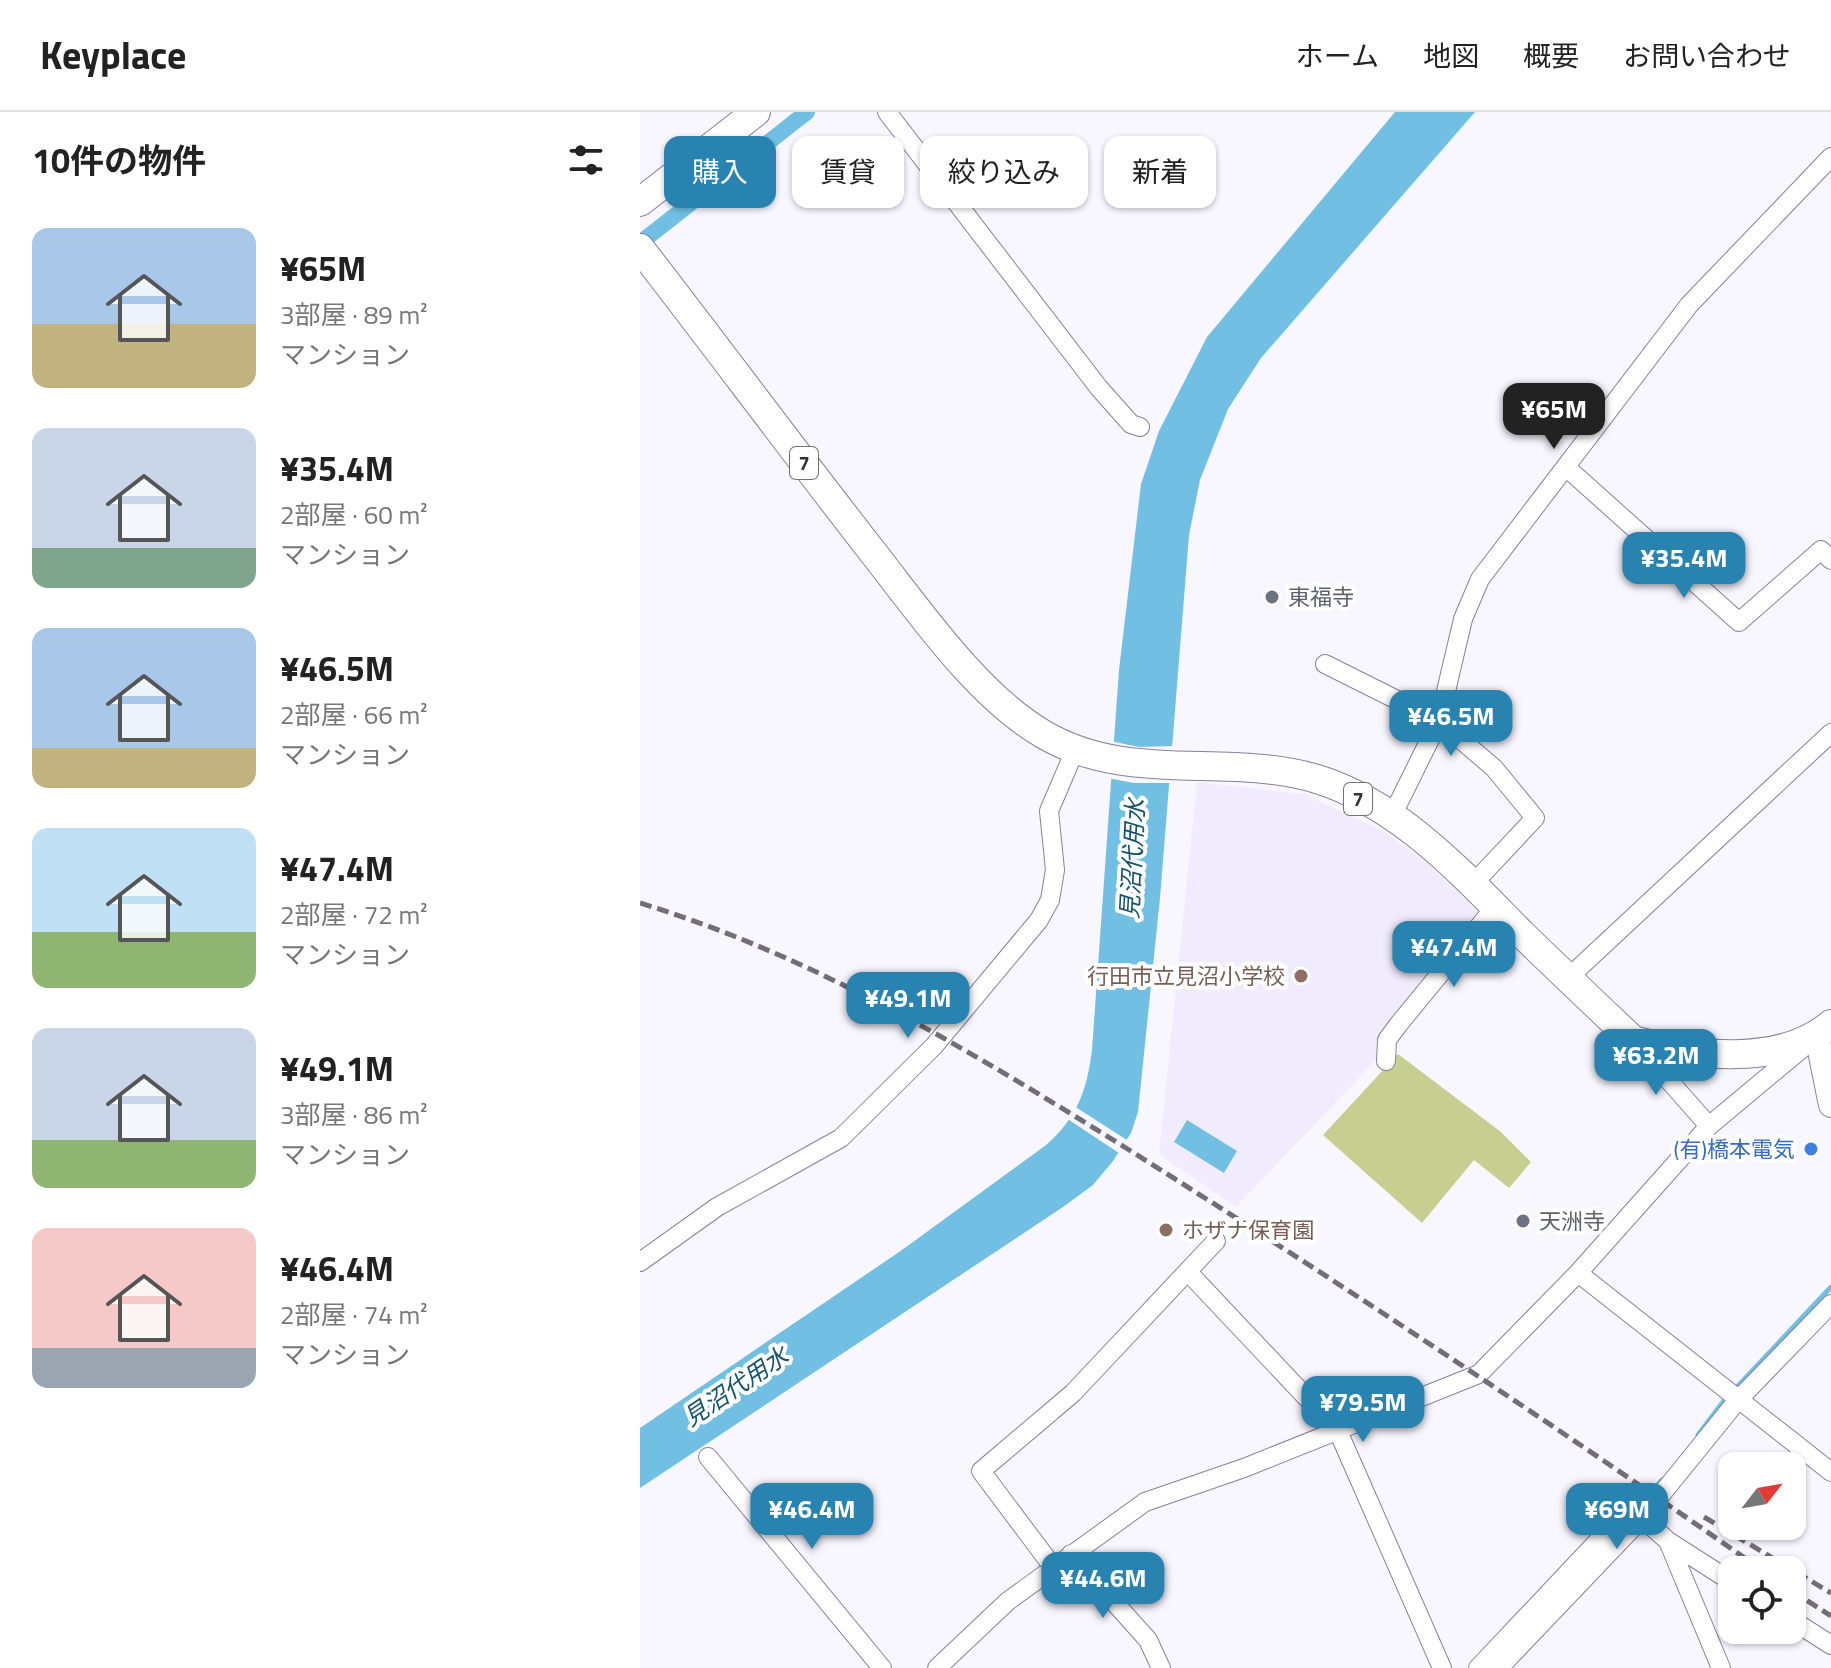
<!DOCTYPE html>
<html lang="ja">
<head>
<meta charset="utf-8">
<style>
  :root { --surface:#fff; --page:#f6f6f6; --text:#222; --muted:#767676; --line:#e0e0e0; --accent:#2983b1 }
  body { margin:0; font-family:"Titillium Web","Noto Sans JP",sans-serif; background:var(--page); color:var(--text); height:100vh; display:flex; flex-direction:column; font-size:30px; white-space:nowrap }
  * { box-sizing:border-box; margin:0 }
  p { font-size:26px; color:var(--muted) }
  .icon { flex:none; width:44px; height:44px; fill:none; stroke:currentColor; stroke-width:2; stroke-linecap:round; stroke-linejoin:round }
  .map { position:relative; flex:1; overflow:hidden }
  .panel { display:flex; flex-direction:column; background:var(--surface); width:640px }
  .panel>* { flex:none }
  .top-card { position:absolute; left:24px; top:24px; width:760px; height:72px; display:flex; gap:16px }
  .needle { width:52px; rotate:59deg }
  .tools { position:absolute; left:1078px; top:1340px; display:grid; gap:16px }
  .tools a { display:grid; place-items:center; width:88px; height:88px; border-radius:16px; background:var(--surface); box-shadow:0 2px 6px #0004; font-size:40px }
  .price { position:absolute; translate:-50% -68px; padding:0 18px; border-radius:16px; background:var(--accent); color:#fff; font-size:26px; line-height:52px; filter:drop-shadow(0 2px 4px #0008) }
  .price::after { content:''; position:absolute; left:50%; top:48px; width:24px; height:18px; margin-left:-12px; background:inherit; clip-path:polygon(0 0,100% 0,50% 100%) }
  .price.selected { background:#222; color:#fff }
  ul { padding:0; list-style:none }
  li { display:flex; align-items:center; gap:24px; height:200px; padding:0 32px }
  li span { display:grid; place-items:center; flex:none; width:224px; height:160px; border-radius:16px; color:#555 }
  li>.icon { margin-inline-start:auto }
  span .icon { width:96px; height:96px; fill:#fffc; stroke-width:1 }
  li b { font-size:34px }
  h2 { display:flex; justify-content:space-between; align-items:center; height:96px; padding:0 32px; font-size:34px }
  .pill { padding:0 28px; border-radius:16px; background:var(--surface); box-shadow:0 2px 6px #0004; font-size:28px; line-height:72px }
  .pill.selected { background:var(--accent); color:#fff }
  header { display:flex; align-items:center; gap:48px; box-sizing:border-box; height:112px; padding:0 40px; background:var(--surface); border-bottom:2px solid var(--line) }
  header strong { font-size:38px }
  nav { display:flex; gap:44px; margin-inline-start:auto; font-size:28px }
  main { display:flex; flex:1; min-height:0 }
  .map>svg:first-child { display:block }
  .built { fill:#f1ecfd }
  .green { fill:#c6cf8f }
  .water { fill:#71c0e3 }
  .pier { fill:#f8f6fe }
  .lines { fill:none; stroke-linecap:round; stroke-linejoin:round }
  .stream { stroke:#71c0e3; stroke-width:5 }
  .canal { stroke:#71c0e3; stroke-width:16 }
  .street-casing { stroke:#897f9f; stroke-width:20 }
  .secondary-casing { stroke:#897f9f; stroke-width:26 }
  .primary-casing { stroke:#897f9f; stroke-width:30 }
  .street { stroke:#fff; stroke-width:18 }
  .secondary { stroke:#fff; stroke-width:24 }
  .primary { stroke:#fff; stroke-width:28 }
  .rail { stroke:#716e7a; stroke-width:5; stroke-dasharray:12 6; stroke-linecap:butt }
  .worship-dot { fill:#6b7280; stroke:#fff; stroke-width:3 }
  .education-dot { fill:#8d6e63; stroke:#fff; stroke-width:3 }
  .shop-dot { fill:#3f7fe0; stroke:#fff; stroke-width:3 }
  .labels { text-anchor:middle; stroke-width:8; stroke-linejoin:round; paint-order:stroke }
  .shield { fill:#fff; stroke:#726f79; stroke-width:2 }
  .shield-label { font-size:20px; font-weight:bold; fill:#35313f }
  .worship-label { font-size:22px; fill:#5b616d; stroke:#fff; text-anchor:start }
  .education-label { font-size:22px; fill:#785e54; stroke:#fff; text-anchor:end }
  .shop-label { font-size:22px; fill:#366cbe; stroke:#fff; text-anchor:end }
  .water-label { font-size:24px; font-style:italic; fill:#12536b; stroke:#fff }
</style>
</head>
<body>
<header>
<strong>Keyplace</strong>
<nav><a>ホーム</a><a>地図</a><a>概要</a><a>お問い合わせ</a></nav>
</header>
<main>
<section class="panel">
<h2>10件の物件<svg class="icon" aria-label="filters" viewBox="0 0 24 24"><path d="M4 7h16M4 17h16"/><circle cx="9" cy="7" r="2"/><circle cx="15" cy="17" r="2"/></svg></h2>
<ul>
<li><span style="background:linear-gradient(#a9c7e8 60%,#c2b280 0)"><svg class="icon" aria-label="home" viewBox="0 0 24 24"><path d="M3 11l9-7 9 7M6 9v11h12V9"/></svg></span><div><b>¥65M</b><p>3部屋 · 89 m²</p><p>マンション</p></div></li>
<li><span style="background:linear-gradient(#c9d6e8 75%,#7fa58c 0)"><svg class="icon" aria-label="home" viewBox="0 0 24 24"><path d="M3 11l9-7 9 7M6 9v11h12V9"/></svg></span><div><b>¥35.4M</b><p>2部屋 · 60 m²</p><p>マンション</p></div></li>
<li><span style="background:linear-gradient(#a9c7e8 75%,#c2b280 0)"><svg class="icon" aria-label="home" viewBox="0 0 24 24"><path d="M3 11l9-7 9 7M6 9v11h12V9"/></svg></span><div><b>¥46.5M</b><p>2部屋 · 66 m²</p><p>マンション</p></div></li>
<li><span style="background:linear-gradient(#bfe0f5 65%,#8fb573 0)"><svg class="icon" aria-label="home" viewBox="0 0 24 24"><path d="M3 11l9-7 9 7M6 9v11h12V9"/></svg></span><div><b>¥47.4M</b><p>2部屋 · 72 m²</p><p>マンション</p></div></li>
<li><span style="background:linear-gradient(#c9d6e8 70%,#8fb573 0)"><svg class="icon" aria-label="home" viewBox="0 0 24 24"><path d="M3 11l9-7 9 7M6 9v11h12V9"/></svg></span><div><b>¥49.1M</b><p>3部屋 · 86 m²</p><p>マンション</p></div></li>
<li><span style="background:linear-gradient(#f6c9c9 75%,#9aa5b1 0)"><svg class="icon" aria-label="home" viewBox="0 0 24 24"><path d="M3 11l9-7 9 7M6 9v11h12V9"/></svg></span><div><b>¥46.4M</b><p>2部屋 · 74 m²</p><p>マンション</p></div></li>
</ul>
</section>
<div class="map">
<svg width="1191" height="1556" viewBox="0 0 1191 1556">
  <rect width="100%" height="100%" fill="#f8f6fe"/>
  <path class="built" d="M557,670L664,682L743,719L787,751L838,800L736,929V948L596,1095L519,1042Z"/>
  <path class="green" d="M758,942L861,1020L891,1050L869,1076L834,1048L782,1111L683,1023Z"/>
  <path class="water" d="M755,0H835L621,246L588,297L560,368L549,423L520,786L498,1000L491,1021L473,1049L453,1073L423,1095L0,1376V1316L262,1138L406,1033C437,1006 447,978 452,938L479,558L501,372L519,319L567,225Z
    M547,1008L597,1039L584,1061L534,1030Z"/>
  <path class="pier" d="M470,629L499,635L536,634L533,671H494L467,666Z
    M434,994L490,1030L482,1043L426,1006Z"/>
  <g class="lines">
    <path class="stream" d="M1058,1323L1083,1290L1191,1175
      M997,1397L1022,1368"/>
    <path class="canal" d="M0,131L167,0"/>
    <g class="street-casing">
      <path id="street" d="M247,0L459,276L491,312L500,315
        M927,356L1099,510L1181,438L1191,448
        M685,552L799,609L854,656L895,706L832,773
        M752,704L799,609L823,507L840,467L1049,193L1191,45
        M927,867L1191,621
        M994,929L1069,1014
        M746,949L747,928L758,913L855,795
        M0,1150L77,1095L201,1026L294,934L399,808L410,788L415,758L409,699L435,638
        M548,1160L698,1319L802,1556
        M938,1161L1191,1360
        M68,1345L242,1556
        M1028,1429L1092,1470
        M431,1442L508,1528L521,1556
        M413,1455L341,1359L433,1281L576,1129
        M1152,1508L1191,1533
        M297,1556L368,1489L505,1390L604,1356L839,1262L938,1161L1069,1014L1165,934
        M838,1556L990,1395L1028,1429L1081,1556
        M859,1556L1003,1405L1097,1289L1191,1192"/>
    </g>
    <g class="secondary-casing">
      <path id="secondary" d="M1177,924L1191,993"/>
    </g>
    <g class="primary-casing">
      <path id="primary" d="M0,90L116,0
        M0,136C79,238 156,342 235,443C282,503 338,584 403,622C489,673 586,640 677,667C761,693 822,762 882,822C919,858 956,893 993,928C1054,944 1140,955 1191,912"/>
    </g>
    <use href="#street" class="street"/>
    <use href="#secondary" class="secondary"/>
    <use href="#primary" class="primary"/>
    <path class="rail" d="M0,791C176,845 331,939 486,1036C702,1172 913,1312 1122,1458
      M1064,1405L1191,1481
      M1152,1479L1191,1504"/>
  </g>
  <g class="worship-dot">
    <circle cx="632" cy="485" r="8"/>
    <circle cx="883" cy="1109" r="8"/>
  </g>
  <g class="education-dot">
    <circle cx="661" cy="864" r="8"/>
    <circle cx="526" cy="1118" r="8"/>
  </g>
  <circle class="shop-dot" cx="1171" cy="1037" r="8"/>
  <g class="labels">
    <g class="shield">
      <rect x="150" y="335" width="28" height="32" rx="6"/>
      <rect x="704" y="671" width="28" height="32" rx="6"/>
    </g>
    <g class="shield-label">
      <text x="164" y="358">7</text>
      <text x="718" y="694">7</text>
    </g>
    <g class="worship-label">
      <text x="648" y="493">東福寺</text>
      <text x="899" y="1117">天洲寺</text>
    </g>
    <g class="education-label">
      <text x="645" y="872">行田市立見沼小学校</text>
      <text x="542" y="1126" text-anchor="start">ホザナ保育園</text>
    </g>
    <g class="shop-label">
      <text x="1155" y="1045">(有)橋本電気</text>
    </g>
    <g class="water-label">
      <text transform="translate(493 747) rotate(-87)" y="8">見沼代用水</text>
      <text transform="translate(96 1275) rotate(-34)" y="8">見沼代用水</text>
    </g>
  </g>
</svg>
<div class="tools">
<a><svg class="needle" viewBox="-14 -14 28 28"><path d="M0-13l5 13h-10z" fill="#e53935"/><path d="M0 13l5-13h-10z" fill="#767676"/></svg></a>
<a><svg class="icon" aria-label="locate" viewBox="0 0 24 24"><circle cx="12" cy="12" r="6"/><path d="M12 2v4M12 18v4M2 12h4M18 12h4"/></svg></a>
</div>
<b class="price selected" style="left:914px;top:339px">¥65M</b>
<b class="price" style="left:1044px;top:488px">¥35.4M</b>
<b class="price" style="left:811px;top:646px">¥46.5M</b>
<b class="price" style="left:814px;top:877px">¥47.4M</b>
<b class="price" style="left:268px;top:928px">¥49.1M</b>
<b class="price" style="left:1016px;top:985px">¥63.2M</b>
<b class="price" style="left:723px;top:1332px">¥79.5M</b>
<b class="price" style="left:172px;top:1439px">¥46.4M</b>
<b class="price" style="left:977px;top:1439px">¥69M</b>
<b class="price" style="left:463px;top:1508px">¥44.6M</b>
<div class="top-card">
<a class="pill selected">購入</a>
<a class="pill">賃貸</a>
<a class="pill">絞り込み</a>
<a class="pill">新着</a>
</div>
</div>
</main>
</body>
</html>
